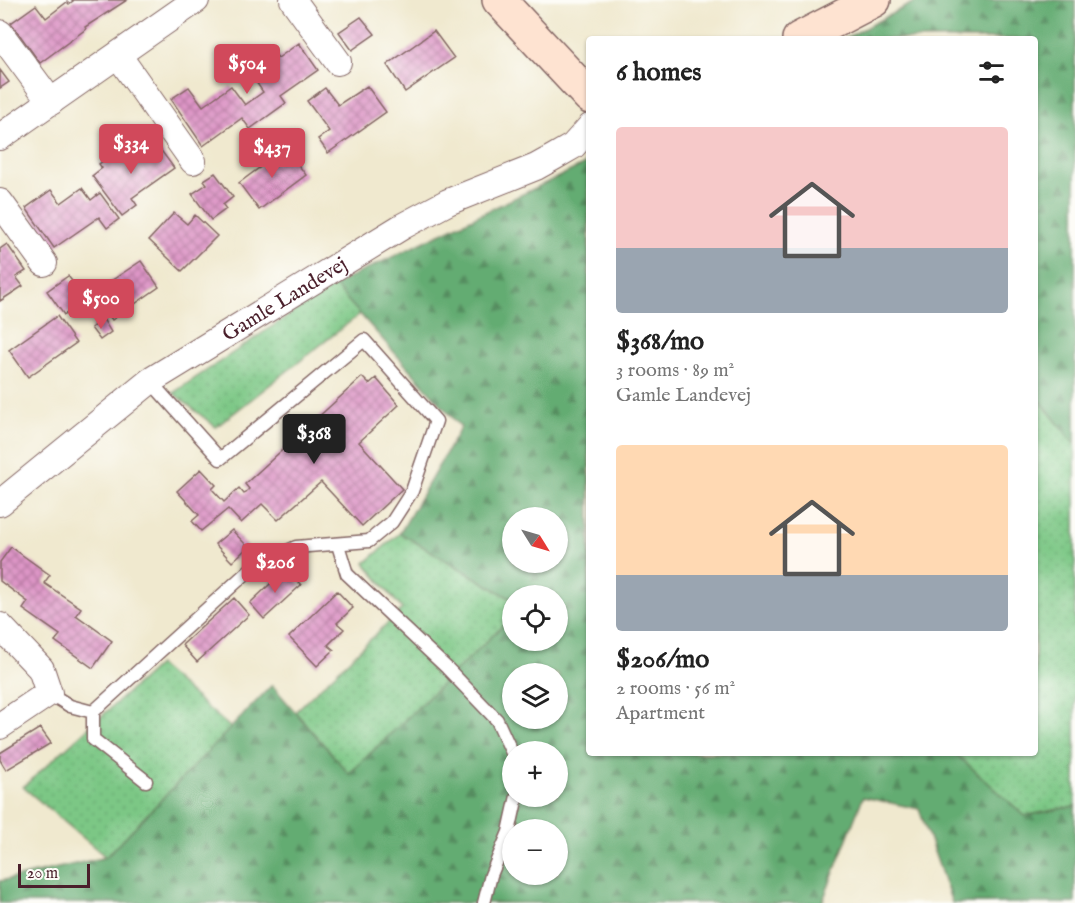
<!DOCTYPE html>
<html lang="en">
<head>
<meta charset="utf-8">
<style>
  :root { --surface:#fff; --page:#f6f6f6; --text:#222; --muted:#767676; --accent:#d1495b }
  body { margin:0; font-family:"IM FELL English",serif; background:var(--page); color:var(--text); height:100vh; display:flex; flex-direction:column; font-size:22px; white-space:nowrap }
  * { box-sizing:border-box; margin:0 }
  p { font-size:20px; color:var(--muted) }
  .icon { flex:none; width:33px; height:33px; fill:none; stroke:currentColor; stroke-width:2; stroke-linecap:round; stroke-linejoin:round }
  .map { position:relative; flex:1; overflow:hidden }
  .drawer { position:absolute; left:586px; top:36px; width:452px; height:720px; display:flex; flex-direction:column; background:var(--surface); border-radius:6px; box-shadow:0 2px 4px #0004 }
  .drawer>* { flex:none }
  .needle { width:39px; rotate:127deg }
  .tools { position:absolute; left:502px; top:507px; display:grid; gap:12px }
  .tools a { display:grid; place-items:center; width:66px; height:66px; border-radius:50%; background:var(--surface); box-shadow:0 2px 4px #0004; font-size:30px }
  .scale { position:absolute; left:18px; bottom:15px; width:72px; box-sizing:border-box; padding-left:6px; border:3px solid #4a1f2b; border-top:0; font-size:16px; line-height:21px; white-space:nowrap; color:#4a1f2b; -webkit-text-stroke:4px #fdfcf7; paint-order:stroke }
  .price { position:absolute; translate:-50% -51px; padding:0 14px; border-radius:6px; background:var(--accent); color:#fff; font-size:20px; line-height:39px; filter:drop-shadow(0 2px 3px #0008) }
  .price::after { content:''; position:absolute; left:50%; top:36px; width:18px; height:14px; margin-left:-9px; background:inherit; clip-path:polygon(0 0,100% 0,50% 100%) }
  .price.active { background:#222; color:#fff }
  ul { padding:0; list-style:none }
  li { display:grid; align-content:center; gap:12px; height:318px; padding:0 30px }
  li span { display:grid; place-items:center; height:186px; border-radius:6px; color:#555 }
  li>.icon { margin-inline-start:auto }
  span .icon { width:108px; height:108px; fill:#fffc; stroke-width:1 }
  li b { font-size:26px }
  h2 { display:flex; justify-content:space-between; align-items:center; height:72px; padding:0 30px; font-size:26px }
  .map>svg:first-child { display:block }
  .grass { fill:url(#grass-dots); stroke:#627358; stroke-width:1.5 }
  .forest { fill:url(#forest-firs); stroke:#57664e; stroke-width:1.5; fill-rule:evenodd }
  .building { fill:url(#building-cross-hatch) }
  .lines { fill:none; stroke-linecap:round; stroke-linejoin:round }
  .lane-casing { stroke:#846664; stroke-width:15 }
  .street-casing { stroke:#846664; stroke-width:28 }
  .secondary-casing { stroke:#846664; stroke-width:36 }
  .lane { stroke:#fff; stroke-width:12 }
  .street { stroke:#fff; stroke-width:26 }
  .secondary { stroke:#fee3d1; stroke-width:33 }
  .labels { text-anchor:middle; stroke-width:6; stroke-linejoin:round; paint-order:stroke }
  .street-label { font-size:21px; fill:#4a1f2b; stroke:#fdfcf7 }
</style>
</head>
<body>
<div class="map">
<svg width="1075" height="903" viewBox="0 0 1075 903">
  <defs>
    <pattern id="grass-dots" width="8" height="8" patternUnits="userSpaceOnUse" patternTransform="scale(1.5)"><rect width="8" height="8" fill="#7bc785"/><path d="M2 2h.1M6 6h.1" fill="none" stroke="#6caa73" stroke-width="1.8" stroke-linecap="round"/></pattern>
    <pattern id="forest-firs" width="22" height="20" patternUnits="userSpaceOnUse" patternTransform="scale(1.5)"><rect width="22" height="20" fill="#64ac72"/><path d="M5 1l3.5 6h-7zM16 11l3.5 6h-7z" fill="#548b5e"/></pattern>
    <pattern id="building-cross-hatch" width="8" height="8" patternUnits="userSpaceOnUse" patternTransform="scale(1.5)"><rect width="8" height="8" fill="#dd95c6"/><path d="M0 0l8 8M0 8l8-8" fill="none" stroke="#b579a1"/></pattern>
  </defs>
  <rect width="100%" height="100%" fill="#fdfcf7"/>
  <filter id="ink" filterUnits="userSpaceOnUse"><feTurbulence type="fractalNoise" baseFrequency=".0167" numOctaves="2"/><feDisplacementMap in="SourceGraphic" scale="12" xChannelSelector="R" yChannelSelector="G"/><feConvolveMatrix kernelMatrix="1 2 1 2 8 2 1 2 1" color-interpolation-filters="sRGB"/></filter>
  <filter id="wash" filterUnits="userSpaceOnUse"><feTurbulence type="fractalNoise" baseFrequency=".008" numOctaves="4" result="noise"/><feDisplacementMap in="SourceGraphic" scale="24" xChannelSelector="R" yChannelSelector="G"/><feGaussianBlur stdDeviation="1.35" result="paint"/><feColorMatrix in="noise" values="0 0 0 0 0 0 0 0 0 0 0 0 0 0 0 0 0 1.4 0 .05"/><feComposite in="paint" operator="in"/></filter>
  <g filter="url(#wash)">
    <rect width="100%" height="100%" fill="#f0e9cf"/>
    <path class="grass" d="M334,285L360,314L216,427L173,393Z
      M1035,394L1075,445V806L1025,816L955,753H1035Z
      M400,533L513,600V616L349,774L295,712L402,609L365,563Z
      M158,665L231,728L106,857L23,787Z"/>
    <path class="forest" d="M918,0H1075V445L1035,394V39H844Z
      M589,162L590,753H955L1025,816L1075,806V903H952L919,809L863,797L822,903H0V881L106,857L272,685L349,774L513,616V640H558V596H513V600L400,533L461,427L334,285ZM513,518H558V562H513ZM513,674H558V718H513ZM513,752H558V796H513ZM513,830H558V874H513Z"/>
    <g id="blocks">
      <path class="building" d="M72,0H127L85,27L86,29L40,63L11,23L36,5L46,18L67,2L69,4L73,1Z
        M361,17L375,34L352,50L339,32Z
        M434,31L454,58L405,92L387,65Z
        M299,43L318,70L281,96L286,103L250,129L242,118L203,146L171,99L189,87L203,106L231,86L245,105L263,92L245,66L270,48L278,58Z
        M0,70L9,82L0,88Z
        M367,86L386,112L328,153L318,139L329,131L307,101L325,88L338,105Z
        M154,141L174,168L132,198L137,205L122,216L92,176L102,168L99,164L123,147L131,158Z
        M286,148L306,175L259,210L239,183Z
        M215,173L233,197L223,205L226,209L211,220L192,194L207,184L204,180Z
        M82,188L91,200L100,193L119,219L107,228L99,217L54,248L26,208L51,190L61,203Z
        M174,213L187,224L195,215L217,236L182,271L149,240Z
        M7,244L26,271L16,277L23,286L0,301V249Z
        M141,261L159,287L112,320L93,293Z
        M68,276L79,290L83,287L91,298L64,315L47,291Z
        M57,316L76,343L28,377L9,350Z
        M103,319L111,332L100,340L91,328Z
        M362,377L369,384L376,378L399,405L359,442L402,489L362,526L321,482L278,520L262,504L241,523L228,509L201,531L192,521L199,515L177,491L201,469L216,485L212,489L224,502L239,488L244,494L249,489L245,484Z
        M232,530L248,547L232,562L215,544Z
        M11,547L50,575L44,583L81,608L76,615L112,641L93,668L55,641L60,635L23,609L28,602L0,581V562Z
        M286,569L301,585L264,619L250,603Z
        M337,591L353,608L337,623L344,629L328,645L334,650L317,666L289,637Z
        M234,598L249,615L197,662L182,645Z
        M40,728L51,743L6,770L0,760V753Z"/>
    </g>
  </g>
  <g filter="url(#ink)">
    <use href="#blocks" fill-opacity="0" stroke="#846664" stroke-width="1.5"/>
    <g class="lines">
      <g class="lane-casing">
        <path id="lane" d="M338,545L347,574L447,668L497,720L513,755
          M49,693L70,706L93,712L253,567L296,547L369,541L392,522L412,491L436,421L364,340L220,459L150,381
          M93,712V739L146,781
          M484,903L491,875L509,832L517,796"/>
      </g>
      <g class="street-casing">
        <g id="street">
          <path d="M293,0L338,62"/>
          <path d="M0,33L51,102"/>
          <path d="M118,55L193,161"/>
          <path d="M0,137L196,0"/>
          <path d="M0,202L44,263"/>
          <path id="s1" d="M0,503L150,381L403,226L448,202L536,167L554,157L573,146L590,127"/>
          <path d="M0,626L41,669L49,693L0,726"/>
        </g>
      </g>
      <g class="secondary-casing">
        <path id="secondary" d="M499,0L590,97
          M799,39L874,0"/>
      </g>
      <use href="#lane" class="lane"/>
      <use href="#street" class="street"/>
      <use href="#secondary" class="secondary"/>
    </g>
  </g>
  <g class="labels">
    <g class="street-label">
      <text dy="7" stroke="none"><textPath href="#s1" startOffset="351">Gamle Landevej</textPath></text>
    </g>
  </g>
</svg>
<div class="tools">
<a><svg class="needle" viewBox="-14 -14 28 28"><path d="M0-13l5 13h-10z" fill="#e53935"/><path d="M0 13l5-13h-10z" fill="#767676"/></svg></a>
<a><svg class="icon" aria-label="locate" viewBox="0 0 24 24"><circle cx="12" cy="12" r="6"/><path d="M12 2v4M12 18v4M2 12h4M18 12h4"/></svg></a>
<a><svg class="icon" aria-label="layers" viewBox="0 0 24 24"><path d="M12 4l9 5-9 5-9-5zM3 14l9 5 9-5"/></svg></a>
<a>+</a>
<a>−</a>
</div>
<div class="scale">20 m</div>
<b class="price" style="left:247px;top:95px">$504</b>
<b class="price" style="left:131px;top:175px">$334</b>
<b class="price" style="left:272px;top:179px">$437</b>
<b class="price" style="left:101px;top:330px">$500</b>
<b class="price active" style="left:314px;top:465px">$368</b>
<b class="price" style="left:275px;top:594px">$206</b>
<section class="drawer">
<h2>6 homes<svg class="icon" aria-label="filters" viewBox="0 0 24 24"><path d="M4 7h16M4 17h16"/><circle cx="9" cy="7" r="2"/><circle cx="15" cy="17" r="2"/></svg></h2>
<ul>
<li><span style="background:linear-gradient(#f6c9c9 65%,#9aa5b1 0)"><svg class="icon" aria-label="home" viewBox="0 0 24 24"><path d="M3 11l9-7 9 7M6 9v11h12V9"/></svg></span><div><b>$368/mo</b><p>3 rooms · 89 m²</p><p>Gamle Landevej</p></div></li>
<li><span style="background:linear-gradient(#ffd9b3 70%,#9aa5b1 0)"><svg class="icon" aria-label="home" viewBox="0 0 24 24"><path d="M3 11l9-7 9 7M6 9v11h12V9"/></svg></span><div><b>$206/mo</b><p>2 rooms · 56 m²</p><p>Apartment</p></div></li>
</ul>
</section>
</div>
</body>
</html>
